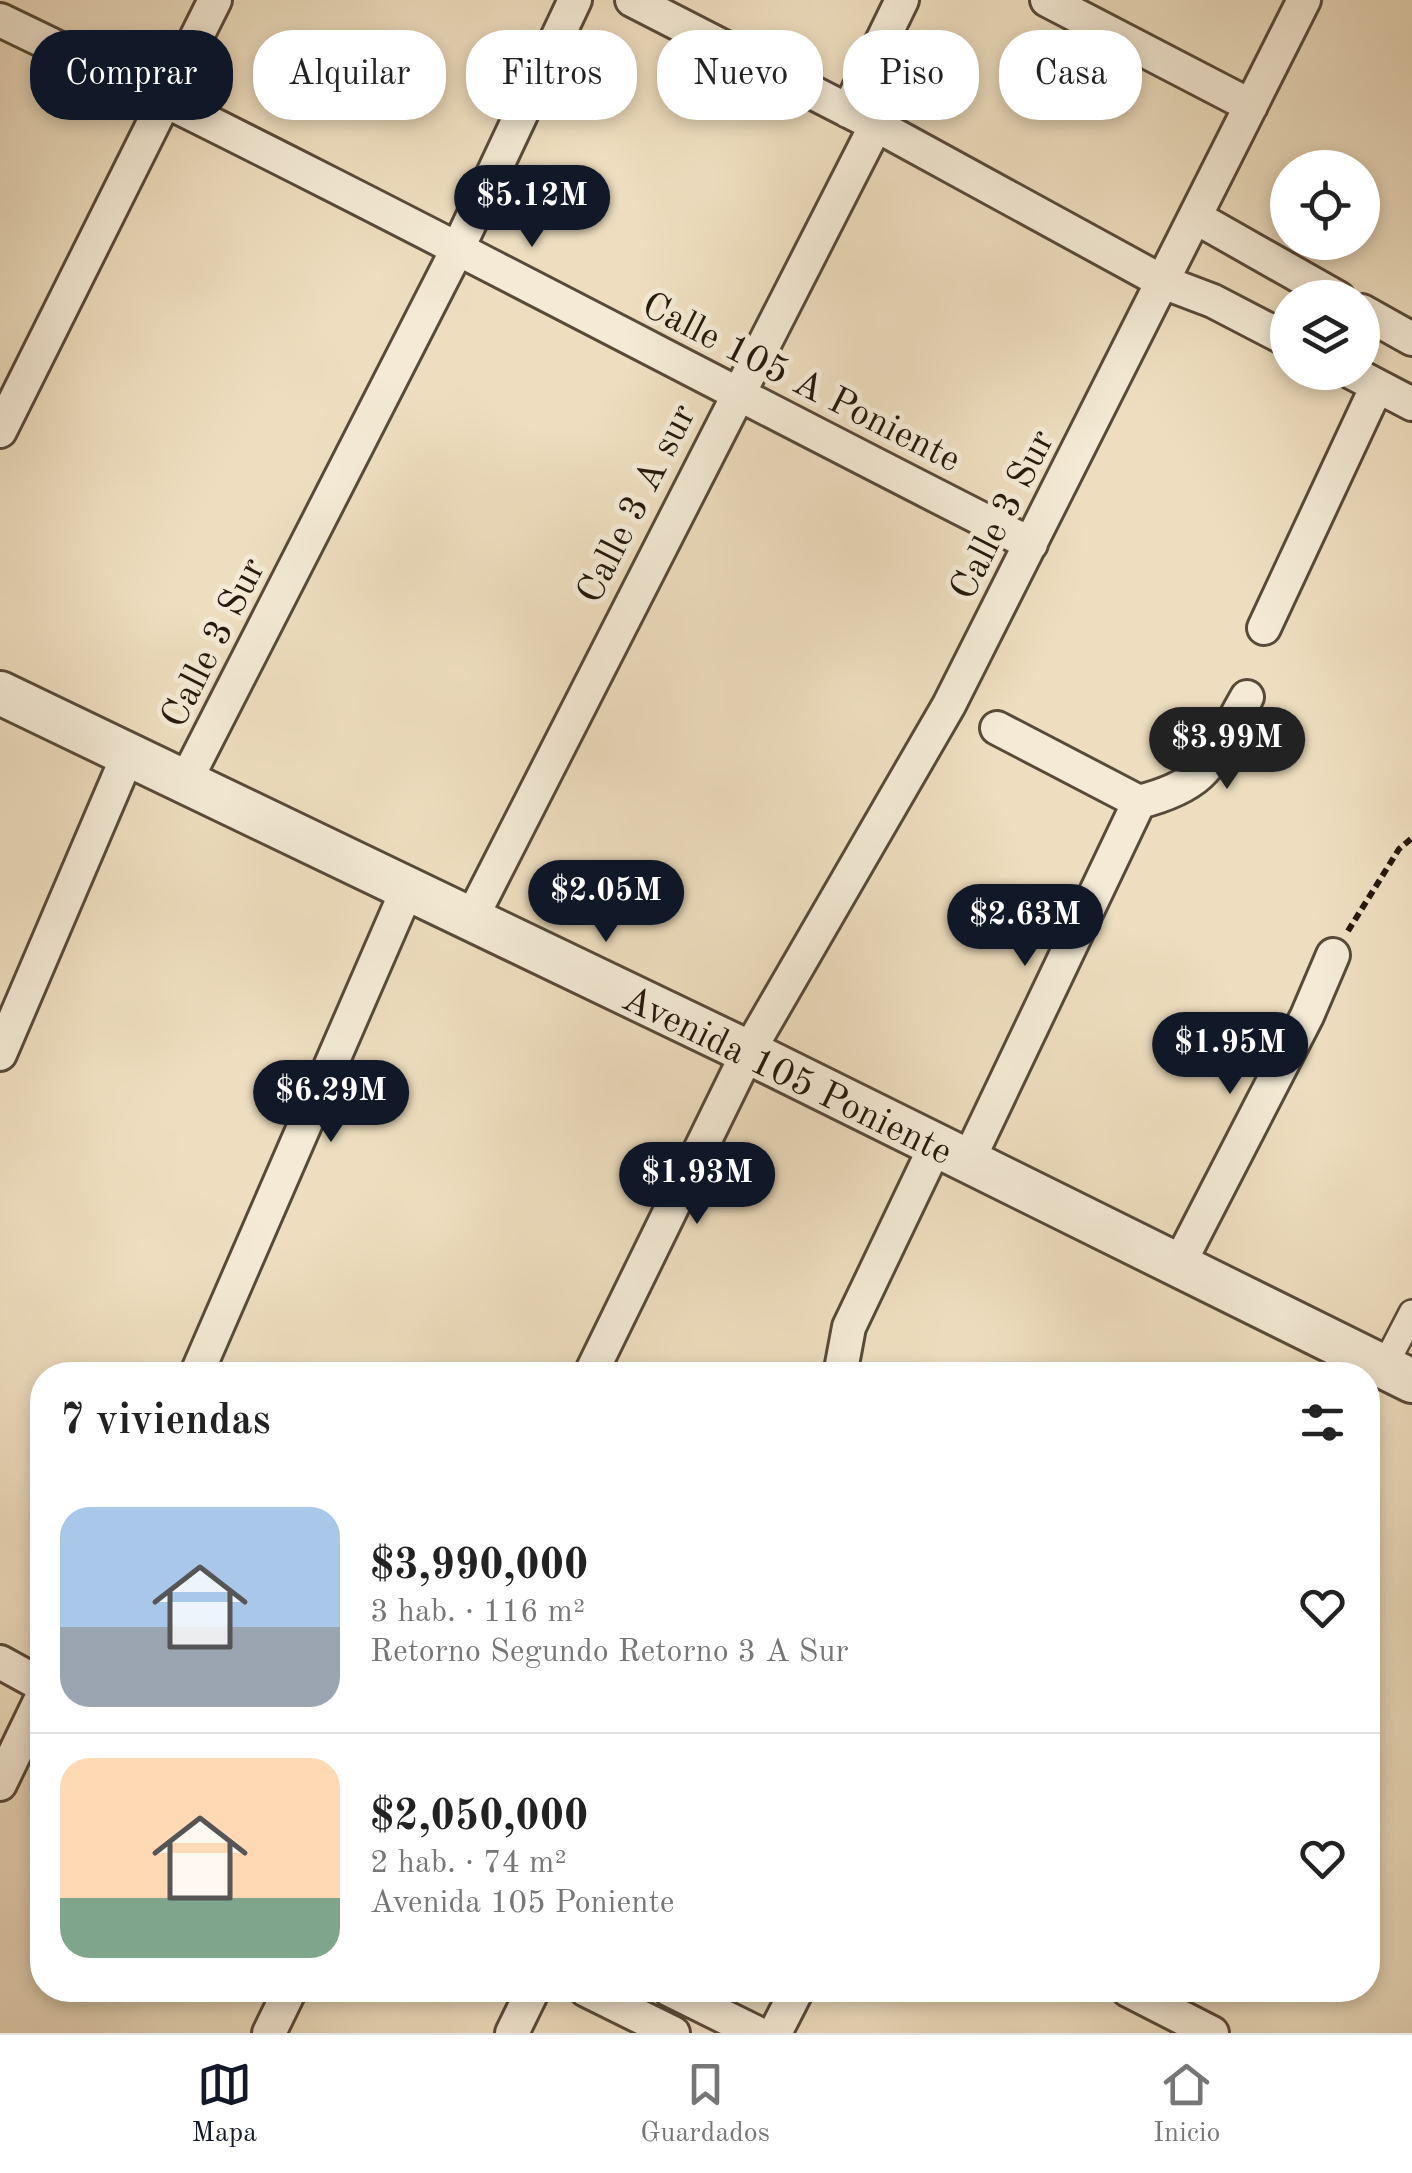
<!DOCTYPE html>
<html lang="es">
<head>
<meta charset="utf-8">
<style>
  :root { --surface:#fff; --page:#f2f2f2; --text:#222; --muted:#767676; --line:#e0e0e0; --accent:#111827 }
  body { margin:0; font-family:"Old Standard TT",serif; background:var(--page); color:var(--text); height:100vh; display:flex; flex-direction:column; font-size:38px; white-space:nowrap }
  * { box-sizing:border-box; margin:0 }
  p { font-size:32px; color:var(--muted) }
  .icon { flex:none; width:55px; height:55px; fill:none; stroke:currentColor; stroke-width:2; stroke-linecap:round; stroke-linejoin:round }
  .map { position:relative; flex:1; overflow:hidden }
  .details { position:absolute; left:30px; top:1362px; width:1350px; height:640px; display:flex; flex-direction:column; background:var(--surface); border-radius:40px; box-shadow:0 5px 15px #0003 }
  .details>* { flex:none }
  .hud { position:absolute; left:30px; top:30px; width:1352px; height:90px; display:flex; gap:20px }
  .tools { position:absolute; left:1270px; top:150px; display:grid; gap:20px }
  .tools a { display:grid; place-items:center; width:110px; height:110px; border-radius:50%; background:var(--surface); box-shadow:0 5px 15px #0003; font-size:50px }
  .price { position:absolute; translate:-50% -85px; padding:0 22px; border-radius:35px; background:var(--accent); color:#fff; font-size:32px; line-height:65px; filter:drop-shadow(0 2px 5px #0008) }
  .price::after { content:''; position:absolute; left:50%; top:60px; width:30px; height:22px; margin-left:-15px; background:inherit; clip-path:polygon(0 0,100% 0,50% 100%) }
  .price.on { background:#222; color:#fff }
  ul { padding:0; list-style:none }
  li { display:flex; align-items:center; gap:30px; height:250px; padding:0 30px }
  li+li { border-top:2px solid var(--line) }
  li span { display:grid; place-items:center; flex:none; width:280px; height:200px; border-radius:30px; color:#555 }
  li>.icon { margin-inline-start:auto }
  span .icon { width:120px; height:120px; fill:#fffc; stroke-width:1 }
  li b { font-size:42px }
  h2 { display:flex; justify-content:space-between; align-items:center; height:120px; padding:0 30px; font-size:42px }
  .chip { padding:0 35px; border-radius:40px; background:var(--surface); box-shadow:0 5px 15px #0003; font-size:35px; line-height:90px }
  .chip.on { background:var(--accent); color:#fff }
  .dock { display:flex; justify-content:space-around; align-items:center; height:140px; border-top:2px solid var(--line); background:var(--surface); font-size:28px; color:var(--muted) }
  .dock a { display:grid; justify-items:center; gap:5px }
  .dock .on { color:var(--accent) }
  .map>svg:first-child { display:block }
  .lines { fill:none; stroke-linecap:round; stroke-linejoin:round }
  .pedestrian-casing { stroke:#584a39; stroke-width:30 }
  .minor-casing { stroke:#584a39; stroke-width:38 }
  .tertiary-casing { stroke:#584a39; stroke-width:48 }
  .path { stroke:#26180c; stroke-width:6; stroke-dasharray:8 5; stroke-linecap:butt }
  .pedestrian { stroke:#f4ead5; stroke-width:25 }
  .minor { stroke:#f4ead5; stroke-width:32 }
  .tertiary { stroke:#f4ead5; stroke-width:42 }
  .labels { text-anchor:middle; stroke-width:10; stroke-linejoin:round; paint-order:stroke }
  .street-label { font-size:38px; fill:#26180c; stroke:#f4ead5 }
</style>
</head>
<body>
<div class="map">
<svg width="1412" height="2033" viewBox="0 0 1412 2033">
  <rect width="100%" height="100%" fill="#eedebf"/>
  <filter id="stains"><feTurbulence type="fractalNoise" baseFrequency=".002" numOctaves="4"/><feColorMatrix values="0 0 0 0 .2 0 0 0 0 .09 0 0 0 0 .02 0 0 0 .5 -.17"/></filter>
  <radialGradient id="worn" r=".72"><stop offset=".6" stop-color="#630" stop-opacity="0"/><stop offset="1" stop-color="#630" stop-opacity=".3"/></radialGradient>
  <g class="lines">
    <g class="pedestrian-casing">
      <path id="pedestrian" d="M1384,1367L1412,1313"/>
    </g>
    <g class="minor-casing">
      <path id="minor" d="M632,0L876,125L1163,282L1213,301L1288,340
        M1047,0L1251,106
        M0,20C348,187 687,370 1031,544
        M848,111L902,0
        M1197,218L1338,298
        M1362,311L1412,339
        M1351,372L1412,404
        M0,431L215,0
        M1264,628L1377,386
        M997,728L1139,802
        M185,782L459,246L575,0
        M1139,802C1213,783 1211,759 1247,697
        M470,921L876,125
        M0,1054L128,755
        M967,1163L1139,802
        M1179,1264L1307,1016L1333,955
        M196,1375L407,890
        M590,1375L748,1052L949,705L1304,0
        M840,1375L849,1327L935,1147
        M0,1662L42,1685
        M0,1784L42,1697
        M586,1990L673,2033
        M670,1990L757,2033
        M1128,1990L1212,2033
        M269,2033L290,1990
        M512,2033L533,1990
        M775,2033L797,1990"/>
    </g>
    <g class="tertiary-casing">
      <path id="tertiary" d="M0,693L748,1052L1412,1381"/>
    </g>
    <path class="path" d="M1348,931L1399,849L1412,838"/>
    <use href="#pedestrian" class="pedestrian"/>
    <use href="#minor" class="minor"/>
    <use href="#tertiary" class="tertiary"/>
  </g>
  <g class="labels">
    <g class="street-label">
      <text transform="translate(802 381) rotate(27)" y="13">Calle 105 A Poniente</text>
      <text transform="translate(635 503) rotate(-63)" y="13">Calle 3 A sur</text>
      <text transform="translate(1001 514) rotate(-63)" y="13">Calle 3 Sur</text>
      <text transform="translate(212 642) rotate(-63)" y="13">Calle 3 Sur</text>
      <text transform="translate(788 1074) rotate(26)" y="13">Avenida 105 Poniente</text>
    </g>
  </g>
  <rect width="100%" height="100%" filter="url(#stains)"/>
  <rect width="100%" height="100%" fill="url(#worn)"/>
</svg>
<div class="tools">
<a><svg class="icon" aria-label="locate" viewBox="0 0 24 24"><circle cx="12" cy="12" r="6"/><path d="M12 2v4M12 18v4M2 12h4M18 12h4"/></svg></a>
<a><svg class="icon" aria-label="layers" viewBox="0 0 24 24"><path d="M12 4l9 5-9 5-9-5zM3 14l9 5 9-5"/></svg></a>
</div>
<b class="price" style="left:532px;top:250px">$5.12M</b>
<b class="price on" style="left:1227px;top:792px">$3.99M</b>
<b class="price" style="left:606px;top:945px">$2.05M</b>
<b class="price" style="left:1025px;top:969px">$2.63M</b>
<b class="price" style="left:1230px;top:1097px">$1.95M</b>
<b class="price" style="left:331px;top:1145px">$6.29M</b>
<b class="price" style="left:697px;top:1227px">$1.93M</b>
<div class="hud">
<a class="chip on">Comprar</a>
<a class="chip">Alquilar</a>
<a class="chip">Filtros</a>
<a class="chip">Nuevo</a>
<a class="chip">Piso</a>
<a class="chip">Casa</a>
</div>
<section class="details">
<h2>7 viviendas<svg class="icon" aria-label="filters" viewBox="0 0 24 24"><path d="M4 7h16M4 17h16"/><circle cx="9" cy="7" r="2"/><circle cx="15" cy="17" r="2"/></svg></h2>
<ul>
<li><span style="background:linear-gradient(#a9c7e8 60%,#9aa5b1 0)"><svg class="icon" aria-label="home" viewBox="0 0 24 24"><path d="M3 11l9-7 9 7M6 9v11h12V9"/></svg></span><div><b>$3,990,000</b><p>3 hab. · 116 m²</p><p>Retorno Segundo Retorno 3 A Sur</p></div><svg class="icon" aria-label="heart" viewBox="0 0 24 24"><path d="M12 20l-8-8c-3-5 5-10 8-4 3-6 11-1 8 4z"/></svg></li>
<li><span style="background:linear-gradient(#ffd9b3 70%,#7fa58c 0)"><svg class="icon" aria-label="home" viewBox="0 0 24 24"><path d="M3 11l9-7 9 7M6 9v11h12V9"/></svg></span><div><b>$2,050,000</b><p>2 hab. · 74 m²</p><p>Avenida 105 Poniente</p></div><svg class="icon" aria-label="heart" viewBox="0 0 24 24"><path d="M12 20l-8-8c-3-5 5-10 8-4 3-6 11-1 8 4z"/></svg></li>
</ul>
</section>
</div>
<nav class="dock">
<a class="on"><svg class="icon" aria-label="map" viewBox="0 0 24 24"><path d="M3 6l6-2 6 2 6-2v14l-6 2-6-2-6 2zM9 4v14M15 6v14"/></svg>Mapa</a>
<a><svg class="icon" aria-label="saved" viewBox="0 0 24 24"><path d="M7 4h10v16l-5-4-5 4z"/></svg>Guardados</a>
<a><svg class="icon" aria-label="home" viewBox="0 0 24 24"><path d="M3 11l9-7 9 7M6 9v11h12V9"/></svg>Inicio</a>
</nav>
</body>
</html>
